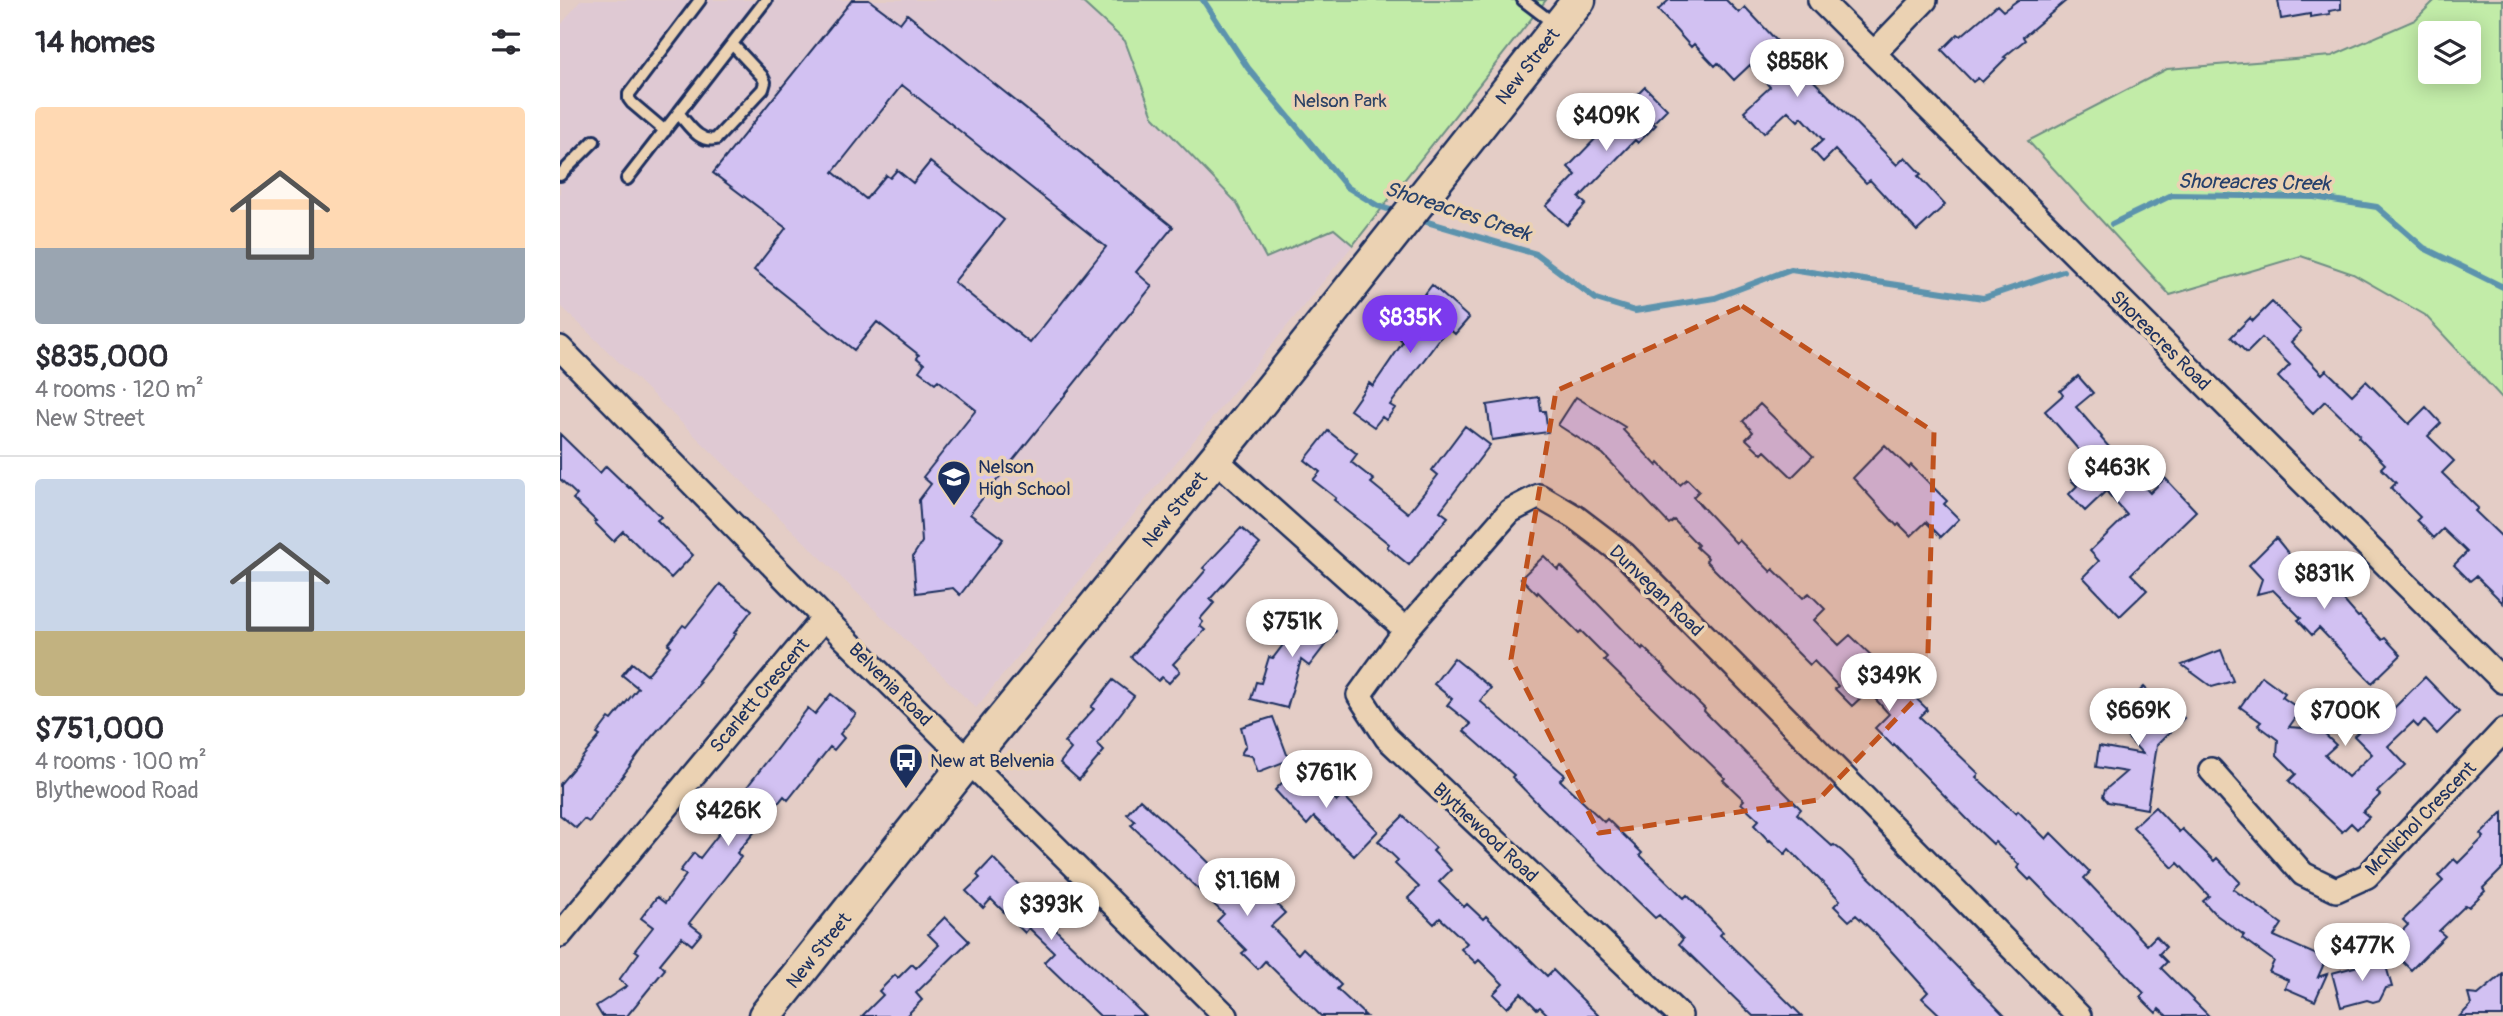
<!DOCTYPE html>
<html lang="en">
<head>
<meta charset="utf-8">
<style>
  :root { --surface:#fff; --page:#f7f7f7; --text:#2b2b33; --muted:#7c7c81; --line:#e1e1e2; --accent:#7c3aed }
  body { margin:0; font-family:Pangolin,sans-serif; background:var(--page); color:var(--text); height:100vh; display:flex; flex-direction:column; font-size:26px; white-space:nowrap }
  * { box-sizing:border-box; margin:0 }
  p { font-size:23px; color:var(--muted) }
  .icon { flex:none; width:38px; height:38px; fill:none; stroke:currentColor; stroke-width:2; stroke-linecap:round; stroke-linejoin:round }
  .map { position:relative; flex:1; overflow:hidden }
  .sheet { display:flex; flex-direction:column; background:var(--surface); width:560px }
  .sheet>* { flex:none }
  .controls { position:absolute; left:1858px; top:21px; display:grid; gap:14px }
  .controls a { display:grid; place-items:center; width:63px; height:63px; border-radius:7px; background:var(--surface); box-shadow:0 4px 18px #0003; font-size:35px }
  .price { position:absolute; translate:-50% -60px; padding:0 16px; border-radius:24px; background:#fff; color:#222; font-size:23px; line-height:46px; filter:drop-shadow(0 2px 4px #0008) }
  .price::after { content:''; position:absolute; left:50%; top:42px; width:21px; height:16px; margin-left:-10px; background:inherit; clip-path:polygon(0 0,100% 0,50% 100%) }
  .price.selected { background:var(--accent); color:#fff }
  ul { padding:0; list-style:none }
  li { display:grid; align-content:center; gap:14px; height:371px; padding:0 35px }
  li+li { border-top:2px solid var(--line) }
  li span { display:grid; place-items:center; height:217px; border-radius:7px; color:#555 }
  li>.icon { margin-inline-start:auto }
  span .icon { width:126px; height:126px; fill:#fffc; stroke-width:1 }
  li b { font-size:30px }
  h2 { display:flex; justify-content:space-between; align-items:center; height:84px; padding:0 35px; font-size:30px }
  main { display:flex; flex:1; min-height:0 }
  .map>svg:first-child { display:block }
  .built { fill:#dfc9d3 }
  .green { fill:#c2eca8; stroke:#6e8e83; stroke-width:2; fill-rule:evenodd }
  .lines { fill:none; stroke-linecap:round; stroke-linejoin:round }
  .stream { stroke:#5b93ad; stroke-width:6 }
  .building { fill:#d2c1f2; stroke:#1b2f5e; stroke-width:2; fill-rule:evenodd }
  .service-casing { stroke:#1b2f5e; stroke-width:16 }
  .minor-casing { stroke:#1b2f5e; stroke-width:28 }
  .secondary-casing { stroke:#1b2f5e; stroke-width:37 }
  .service { stroke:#ebd2b3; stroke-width:10 }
  .minor { stroke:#ebd2b3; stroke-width:23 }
  .secondary { stroke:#ebd2b3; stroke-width:32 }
  .marked { fill:#bf511c; fill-opacity:0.2; stroke:#bf511c; stroke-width:5; stroke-dasharray:14 9; stroke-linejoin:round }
  .labels { text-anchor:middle; stroke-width:7; stroke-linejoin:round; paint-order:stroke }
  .street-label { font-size:19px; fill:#1b2f5e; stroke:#ebd2b3 }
  .park-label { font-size:19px; fill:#2c4265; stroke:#ebd2b3 }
  .poi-label { font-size:19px; fill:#1b2f5e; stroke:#ebd2b3; text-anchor:start }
  .water-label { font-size:21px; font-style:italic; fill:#26406b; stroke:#ebd2b3 }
</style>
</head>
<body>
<main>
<section class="sheet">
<h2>14 homes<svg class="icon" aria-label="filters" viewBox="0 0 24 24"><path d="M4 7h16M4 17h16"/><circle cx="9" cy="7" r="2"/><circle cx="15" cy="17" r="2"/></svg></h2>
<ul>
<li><span style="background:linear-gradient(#ffd9b3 65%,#9aa5b1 0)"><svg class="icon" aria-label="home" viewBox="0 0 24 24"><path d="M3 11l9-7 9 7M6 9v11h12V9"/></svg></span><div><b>$835,000</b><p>4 rooms · 120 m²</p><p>New Street</p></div></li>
<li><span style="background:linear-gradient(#c9d6e8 70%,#c2b280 0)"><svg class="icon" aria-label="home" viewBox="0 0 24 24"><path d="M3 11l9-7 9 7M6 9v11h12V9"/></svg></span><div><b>$751,000</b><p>4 rooms · 100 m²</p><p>Blythewood Road</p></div></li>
</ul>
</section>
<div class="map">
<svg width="1943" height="1016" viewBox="0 0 1943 1016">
  <rect width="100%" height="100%" fill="#e4cdc6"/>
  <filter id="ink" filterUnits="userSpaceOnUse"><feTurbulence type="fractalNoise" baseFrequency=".0143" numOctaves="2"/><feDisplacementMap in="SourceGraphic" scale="14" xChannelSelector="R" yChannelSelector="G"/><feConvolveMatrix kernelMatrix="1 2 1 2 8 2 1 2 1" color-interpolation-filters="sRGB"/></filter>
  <g filter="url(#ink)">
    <path class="built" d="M21,0H520L793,245L416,708L0,305V26Z"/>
    <path class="green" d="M520,0H986L793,245L774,229L706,258L676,202L593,116L565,41Z
      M1875,0H1943V399L1865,315L1793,274L1741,256L1610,295L1468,141L1607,69L1772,56L1855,20ZM1871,33H1909V72H1871Z"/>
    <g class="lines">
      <path class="stream" d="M643,0L688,68L787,187L818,206L840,213
        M857,219L976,254L1036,299L1075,311L1155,298L1231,269L1423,298L1503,271
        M1552,224L1612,195L1754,197L1817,207L1864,248L1943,287"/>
    </g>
    <path class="building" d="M292,0H309L340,23L347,14L613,227L576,272L592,286L410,514L443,539L400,595L393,588L356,593L353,556L362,542L359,500L371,484L363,477L416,410L378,380L375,383L359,371L364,364L357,358L359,355L317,322L294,350L194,270L226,228L153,173ZM342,85L546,247L470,343L394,282L444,220L370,162L353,183L337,170L330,178L326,175L306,199L273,172Z
      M1109,0H1166L1179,13L1185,7L1231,56L1230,57L1337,165L1345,157L1361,174L1358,176L1385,205L1357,231L1310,180L1306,183L1275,150L1263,162L1252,150L1263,140L1242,117L1238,121L1228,111L1204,133L1184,111L1210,87L1190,65L1174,80L1158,63L1155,66L1134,44L1131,47L1098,10Z
      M1458,0H1507L1463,37L1465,40L1444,57L1446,58L1422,82L1418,78L1413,82L1382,50L1398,34L1401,36L1437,5L1443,11Z
      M1718,0H1781V9L1769,11L1770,14L1750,17V14L1721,19Z
      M1085,87L1107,109L1093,123L1096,125L1078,143L1075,140L1019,198L1026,204L1007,225L986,206L1016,175L1008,167L1040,134L1043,136L1071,107L1068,104Z
      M872,285L909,318L895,334L888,328L830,405L835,408L826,420L822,417L814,427L790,410L809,383L813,386L843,342L840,339L861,313L854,308Z
      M1712,302L1741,331L1731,342L1762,374L1766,370L1792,395L1806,381L1849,424L1866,407L1881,423L1868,436L1894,461L1882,473L1918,508L1915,511L1943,538V603L1916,576L1910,581L1894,565L1907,552L1883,529L1874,538L1857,520L1860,517L1831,488L1836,483L1821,468L1825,464L1798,437L1800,435L1765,401L1753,413L1718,377L1730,365L1702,338L1687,353L1671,337L1690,318L1693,321Z
      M1518,376L1533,393L1516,407L1542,437L1541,438L1590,493L1605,478L1636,511L1571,574L1587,590L1560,616L1523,577L1539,561L1530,551L1567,515L1546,491L1525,511L1509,494L1517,486L1511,480L1530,463L1485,411L1503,395L1500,391Z
      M979,397L981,411H985L988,432L932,440L927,405Z
      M1016,397L1065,427L1063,430L1097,466L1099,463L1120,485L1127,479L1139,491L1133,497L1176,543L1179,540L1211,572L1213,569L1243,598L1249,593L1265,609L1254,620L1279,645L1290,635L1366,708L1367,710L1360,717L1419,774L1416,777L1456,814L1458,811L1486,839L1491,833L1530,872L1524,878L1587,945L1596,936L1606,947L1599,954L1607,962L1601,968L1649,1016H1607L1599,1009L1596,1013L1580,997L1584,993L1471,878L1469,880L1457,868L1459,865L1435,842L1433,844L1413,825L1334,744L1333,746L1315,728L1329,714L1308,691L1292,706L1275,689L1278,686L1254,661L1250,665L1146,561L1148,558L1136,547L1138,545L1114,520L1109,524L1043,454L998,425Z
      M1200,404L1253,456L1232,477L1205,451L1202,454L1186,439L1193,432L1183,421Z
      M905,426L930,445L880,511L888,517L849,565L827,547L829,544L774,500L776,498L753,480L760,472L745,460L768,431L797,454L791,462L814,480L811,483L848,513L878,475L872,470Z
      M0,434L40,473L46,466L69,488L70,487L101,517L97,520L133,555L111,578L63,531L53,541L34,522L36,521L13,499L17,495L0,479Z
      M1325,445L1349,468L1351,465L1387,501L1384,504L1399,519L1381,537L1366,522L1351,536L1339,524L1337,526L1293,478Z
      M681,528L700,544L650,599L654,603L640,619L643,622L640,626L645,630L613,664L620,671L609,683L602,677L598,681L571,657L646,570L643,568Z
      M1716,538L1750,580L1759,572L1798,617L1800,616L1822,640L1825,638L1841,655L1812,683L1759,628L1752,635L1738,620L1741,618L1713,590L1697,594L1702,579L1689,565Z
      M984,556L998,570L1001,566L1082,649L1083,647L1106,669L1105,670L1145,709L1144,711L1241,809L1237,814L1272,846L1274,845L1282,851L1318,886L1445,1016H1381L1362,998L1368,992L1316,934L1296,915L1289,921L1274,906L1280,900L1229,849L1225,854L1210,840L1209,841L1194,825L1199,820L1181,803L1184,800L1163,780L1165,778L1044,660L1047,657L1021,631L1019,633L978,592L977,594L961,578Z
      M160,584L192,610L174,633L176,634L138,681L140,683L89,740L29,822L24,819L16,828L0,815V784L40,736L37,734L49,718L52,720L78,688L62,675L72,663L87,675L111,646L108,644L123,625L126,627Z
      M748,609L776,631L749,666L741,660L727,708L691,699L696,682L701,683L709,657L713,658L732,633L727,629L738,613L742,616Z
      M1661,650L1673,681L1652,687L1622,665Z
      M894,658L931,688L920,701L1005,775L1000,780L1044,822L1047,819L1082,853L1080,855L1124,898L1127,895L1163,932L1160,935L1242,1016H1193L1119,944L1123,939L1099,915L1095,918L982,808L952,777L954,775L904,731L911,724L887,705L892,699L874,684Z
      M1702,676L1725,693L1722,697L1741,710L1729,727L1759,729L1776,745L1765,755L1788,777L1812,754L1794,736L1825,707L1830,712L1865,677L1899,712L1877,734L1864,720L1858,727L1853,722L1828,746L1846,765L1817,792L1820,795L1803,812L1809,817L1797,829L1791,823L1782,832L1729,781L1736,774L1717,755L1718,740L1698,725L1701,722L1680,707Z
      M553,680L574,696L537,744L544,751L519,780L500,763L511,749L504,742L534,709L531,707Z
      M1584,687L1595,698L1600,693L1624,718L1597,745L1587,809L1548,802L1543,796L1545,790L1566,772L1536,767L1539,746L1583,754L1554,723L1563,715L1561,713L1568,706L1566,704Z
      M271,694L296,714L280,734L284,738L274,750L270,747L228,800L224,796L177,853L181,857L129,923L142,933L132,945L122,937L100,964L105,969L67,1016H42L36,1006L67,986L59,980L79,953L75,950L93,927L81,918L97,897L105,903L126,875L120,871L134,853L140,858L165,826L160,822L248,708L255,714Z
      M713,717L729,760L698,772L692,756L681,754L686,745L681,727Z
      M738,766L749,776L751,774L777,801L783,795L818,831L794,856L754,817L747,825L715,790Z
      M580,799L633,847L683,896L696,883L725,913L711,926L738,954L743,948L781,985L777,989L806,1016H761L705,961L698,969L682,953L686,950L657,921L664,914L571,825L575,821L567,814Z
      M1595,807L1619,832L1622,829L1654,861L1657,858L1680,882L1673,889L1722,924L1714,936L1766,959L1758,977L1767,974L1755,1001L1725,988L1728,980L1709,972L1714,961L1682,938L1684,935L1655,914L1643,901L1649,896L1618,863L1613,868L1573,827Z
      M1943,812V868L1923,888L1925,891L1909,907L1906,905L1879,931L1885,936L1851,970L1827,946L1848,925L1843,920L1883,881L1878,876L1894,859L1898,863L1924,837L1921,834Z
      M843,816L876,848L873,851L891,870L879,882L904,907L907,904L923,919L926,916L987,976L993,970L1039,1016H989L980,1007L977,1009L961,993L947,1008L933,994L943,984L919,960L916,963L901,949L907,943L880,918L874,924L848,898L859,887L835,864L838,860L818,841Z
      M433,858L498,926L495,929L585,1016H540L484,962L494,952L469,928L465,933L431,899L423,908L406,891L420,878L417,875Z
      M385,917L409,941L356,993L362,1000L346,1016H302L323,995L319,991L335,975L338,978L352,964L356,968L379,945L368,934Z
      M1824,959L1832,987L1826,988L1820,1000L1813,1002L1807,1000L1781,1007L1772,973Z
      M1943,974V1016H1900L1911,1005L1908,994L1918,995Z"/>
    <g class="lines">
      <g class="service-casing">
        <path id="service" d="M963,0L997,26
          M118,113C129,125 139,143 156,139L203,89L205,82L202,76L172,44
          M105,131L72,103L69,99V94L140,0
          M0,175L34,141
          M67,179L206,0"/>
      </g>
      <g class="minor-casing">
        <path id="minor" d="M1260,0L1943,681
          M1314,53L1365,0
          M0,348L264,618L666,1016
          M655,459L846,630
          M1651,770L1743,874L1776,890L1807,876L1943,731
          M0,935L264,618
          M1120,1016L827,738L799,695L846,630L950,511L979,496L1015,517L1065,555L1519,1016"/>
      </g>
      <g class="secondary-casing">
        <path id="secondary" d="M205,1016L409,760L676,433L1019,0"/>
      </g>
      <use href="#service" class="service"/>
      <use href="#minor" class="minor"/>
      <use href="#secondary" class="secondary"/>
    </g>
  </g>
  <path class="marked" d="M1182,306L1374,432L1367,687L1258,800L1039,833L951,659L996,391Z"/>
  <defs>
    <g id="school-pin" transform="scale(1.75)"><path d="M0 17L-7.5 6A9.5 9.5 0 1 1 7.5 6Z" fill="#1b2f5e" stroke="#ebd2b3"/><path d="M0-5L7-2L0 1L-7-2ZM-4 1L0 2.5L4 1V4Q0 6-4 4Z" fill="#fff"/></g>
    <g id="bus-pin" transform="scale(1.75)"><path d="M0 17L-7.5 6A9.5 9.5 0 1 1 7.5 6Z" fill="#1b2f5e" stroke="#ebd2b3"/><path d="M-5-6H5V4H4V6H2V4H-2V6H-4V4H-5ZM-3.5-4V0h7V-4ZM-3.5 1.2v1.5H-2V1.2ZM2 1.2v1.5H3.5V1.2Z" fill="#fff"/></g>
  </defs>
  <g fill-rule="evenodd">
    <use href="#school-pin" x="394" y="477"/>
    <use href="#bus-pin" x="346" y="760"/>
  </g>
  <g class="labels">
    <g class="street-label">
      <text transform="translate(967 66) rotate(-52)" y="7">New Street</text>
      <text transform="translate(1601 340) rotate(45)" y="7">Shoreacres Road</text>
      <text transform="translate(614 509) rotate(-51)" y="7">New Street</text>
      <text transform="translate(1097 590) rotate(44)" y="7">Dunvegan Road</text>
      <text transform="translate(331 684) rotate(45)" y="7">Belvenia Road</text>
      <text transform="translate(199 695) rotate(-50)" y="7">Scarlett Crescent</text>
      <text transform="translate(1860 818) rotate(-46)" y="7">McNichol Crescent</text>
      <text transform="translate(926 832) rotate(43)" y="7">Blythewood Road</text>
      <text transform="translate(258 950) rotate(-51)" y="7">New Street</text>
    </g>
    <g class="park-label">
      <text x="780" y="107">Nelson Park</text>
    </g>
    <g class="poi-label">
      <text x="418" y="473">Nelson<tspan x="418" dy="22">High School</tspan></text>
      <text x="370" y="767">New at Belvenia</text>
    </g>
    <g class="water-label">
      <text transform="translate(1694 182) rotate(1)" y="7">Shoreacres Creek</text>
      <text transform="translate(898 211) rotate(18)" y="7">Shoreacres Creek</text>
    </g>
  </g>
</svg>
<div class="controls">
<a><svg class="icon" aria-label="layers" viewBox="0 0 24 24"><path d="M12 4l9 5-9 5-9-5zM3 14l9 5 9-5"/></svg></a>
</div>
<b class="price" style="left:1237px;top:99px">$858K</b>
<b class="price" style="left:1046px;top:153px">$409K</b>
<b class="price selected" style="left:850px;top:355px">$835K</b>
<b class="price" style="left:1557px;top:505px">$463K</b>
<b class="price" style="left:1764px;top:611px">$831K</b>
<b class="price" style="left:732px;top:659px">$751K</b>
<b class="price" style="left:1329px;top:713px">$349K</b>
<b class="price" style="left:1578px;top:748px">$669K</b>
<b class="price" style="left:1785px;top:748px">$700K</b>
<b class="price" style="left:766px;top:810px">$761K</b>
<b class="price" style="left:168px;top:848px">$426K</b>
<b class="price" style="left:687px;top:918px">$1.16M</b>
<b class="price" style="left:491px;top:942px">$393K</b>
<b class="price" style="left:1802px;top:983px">$477K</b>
</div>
</main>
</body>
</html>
